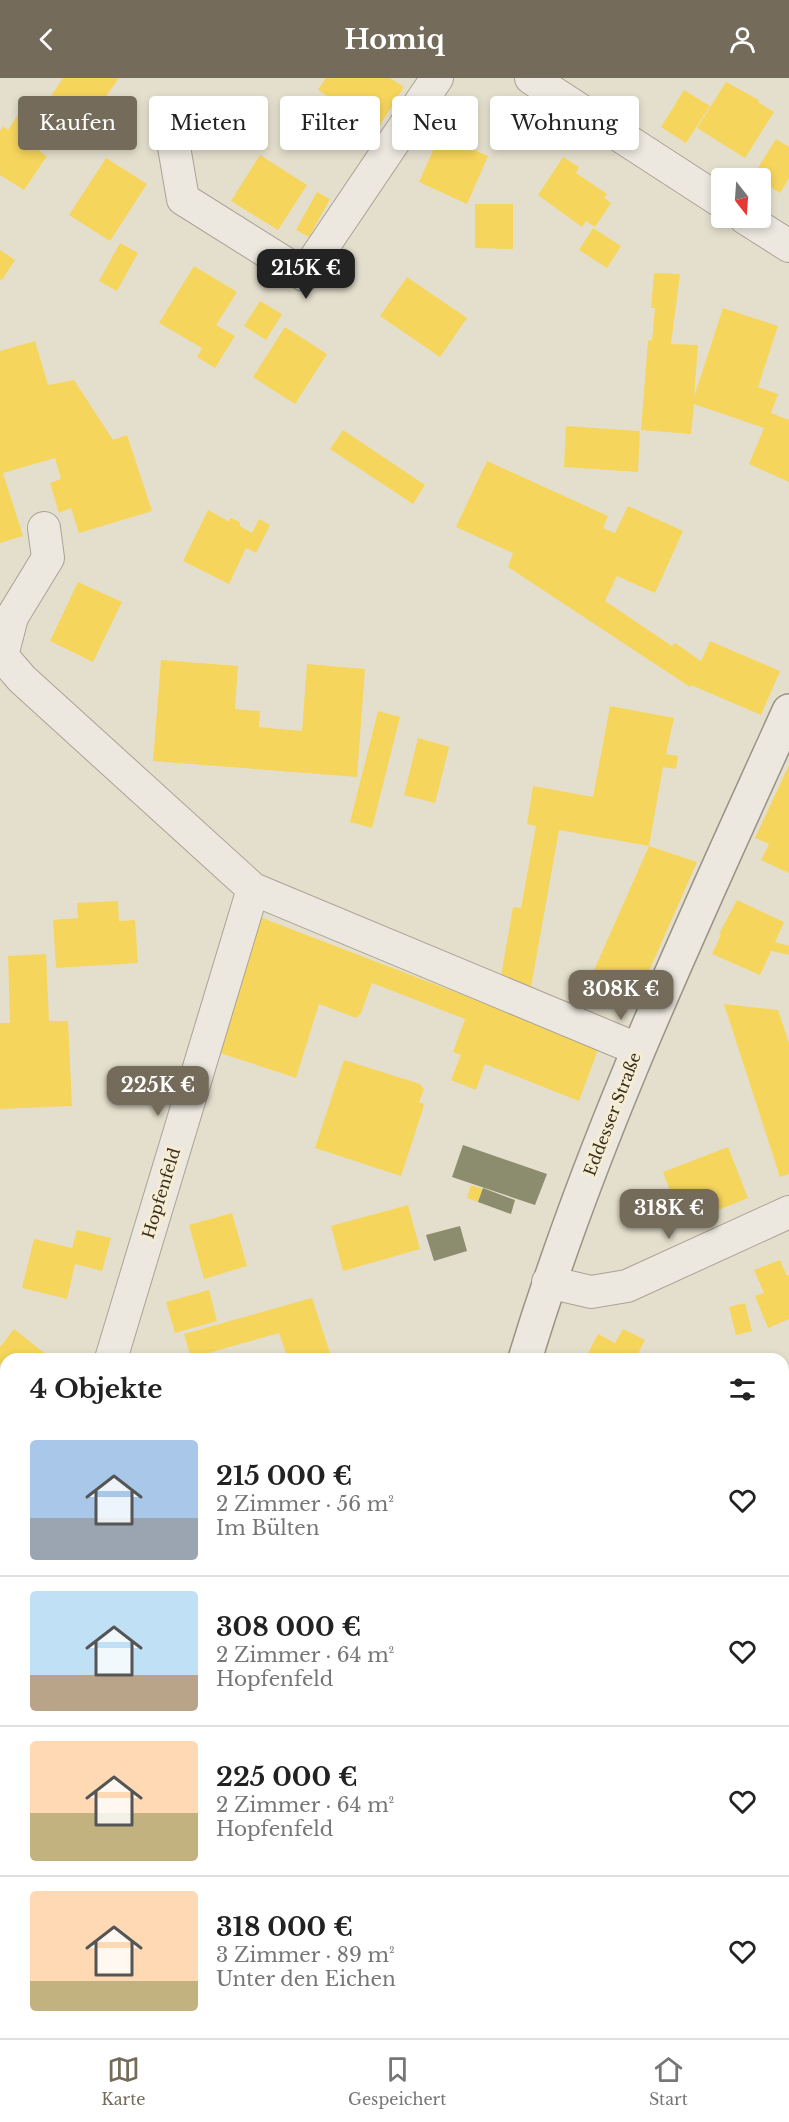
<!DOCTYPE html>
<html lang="de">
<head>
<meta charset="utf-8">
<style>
  :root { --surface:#fff; --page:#f2f2f2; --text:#222; --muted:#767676; --line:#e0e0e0; --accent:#746b5b }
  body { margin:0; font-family:"Libre Baskerville",serif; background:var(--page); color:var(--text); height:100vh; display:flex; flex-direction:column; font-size:22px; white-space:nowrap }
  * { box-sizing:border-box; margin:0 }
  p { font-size:20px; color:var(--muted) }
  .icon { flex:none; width:33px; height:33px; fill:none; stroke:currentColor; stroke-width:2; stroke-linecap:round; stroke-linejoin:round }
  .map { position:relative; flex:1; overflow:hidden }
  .sheet { position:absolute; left:0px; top:1275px; width:789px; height:686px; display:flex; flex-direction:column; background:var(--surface); border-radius:18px 18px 0 0; box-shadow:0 3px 9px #0003 }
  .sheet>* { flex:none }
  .banner { position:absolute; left:18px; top:18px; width:753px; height:54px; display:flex; gap:12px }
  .needle { width:39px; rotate:163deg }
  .controls { position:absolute; left:711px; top:90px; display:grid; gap:12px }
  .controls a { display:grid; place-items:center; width:60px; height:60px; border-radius:6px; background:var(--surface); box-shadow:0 3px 9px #0003; font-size:30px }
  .price { position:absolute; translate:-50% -51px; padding:0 14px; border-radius:12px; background:var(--accent); color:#fff; font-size:20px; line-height:39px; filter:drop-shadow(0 2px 3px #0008) }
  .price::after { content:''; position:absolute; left:50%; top:36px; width:18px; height:14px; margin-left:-9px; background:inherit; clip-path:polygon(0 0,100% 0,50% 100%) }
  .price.on { background:#222; color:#fff }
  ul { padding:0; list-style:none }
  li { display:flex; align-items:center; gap:18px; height:150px; padding:0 30px }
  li+li { border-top:2px solid var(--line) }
  li span { display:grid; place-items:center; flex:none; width:168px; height:120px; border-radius:6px; color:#555 }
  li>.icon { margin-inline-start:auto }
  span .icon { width:72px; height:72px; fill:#fffc; stroke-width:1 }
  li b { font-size:26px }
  h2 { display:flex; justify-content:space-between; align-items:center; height:72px; padding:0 30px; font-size:26px }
  .chip { padding:0 21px; border-radius:6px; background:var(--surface); box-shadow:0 3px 9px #0003; font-size:21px; line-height:54px }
  .chip.on { background:var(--accent); color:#fff }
  header { display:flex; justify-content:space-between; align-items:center; height:78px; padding:0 30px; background:var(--accent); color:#fff; font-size:27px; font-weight:800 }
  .tabs { display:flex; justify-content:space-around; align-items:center; height:84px; border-top:2px solid var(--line); background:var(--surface); font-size:16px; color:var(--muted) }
  .tabs a { display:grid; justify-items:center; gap:3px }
  .tabs .on { color:var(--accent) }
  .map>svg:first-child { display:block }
  .homes { fill:#f6d55c }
  .industry { fill:#8c8c6e }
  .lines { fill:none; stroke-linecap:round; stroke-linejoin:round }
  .street-casing { stroke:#a9a396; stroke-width:34 }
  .secondary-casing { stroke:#999386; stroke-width:36 }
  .street { stroke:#ece8df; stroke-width:32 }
  .secondary { stroke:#ece8df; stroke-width:33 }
  .labels { text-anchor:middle; stroke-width:6; stroke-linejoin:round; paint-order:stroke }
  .street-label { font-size:16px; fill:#382c1e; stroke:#f5edd3 }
</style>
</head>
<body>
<header><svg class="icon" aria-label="back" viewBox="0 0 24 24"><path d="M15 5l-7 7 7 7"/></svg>Homiq<svg class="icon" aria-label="person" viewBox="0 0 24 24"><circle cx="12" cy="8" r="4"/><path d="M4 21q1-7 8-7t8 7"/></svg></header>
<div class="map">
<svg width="789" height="1960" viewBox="0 0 789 1960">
  <rect width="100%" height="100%" fill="#e4dfcd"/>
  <path class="homes" d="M63,0H119L89,42L51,18Z
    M326,0H390L404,9L378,50L318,12Z
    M726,4L759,22L758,24L774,34L745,80L697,50Z
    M684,12L710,28L686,65L661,49Z
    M19,35L51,55L39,73L47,78L24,112L0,97V53L3,48L8,52Z
    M440,57L488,78L467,126L419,104Z
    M776,61L789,69V100L780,115L753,98Z
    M260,77L307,107L278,152L231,123Z
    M563,79L579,89L576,95L607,116L604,120L611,125L595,149L586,143L582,149L538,117Z
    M106,80L147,106L110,163L69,137Z
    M317,114L330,121L309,159L296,152Z
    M475,126H513V171L475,170Z
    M593,150L621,168L607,190L579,172Z
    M120,165L138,175L117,213L99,203Z
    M0,172L15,182L2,202L0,201Z
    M194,188L237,214L216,247L235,258L215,290L197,279L202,270L159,245Z
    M654,195L680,196L671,266L698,267L694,319L723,230L778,248L758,309L778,316L771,335L789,342V404L749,386L764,350L694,326L691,356L641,352L648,262L652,263L655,230H651Z
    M407,199L467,240L440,279L380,238Z
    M260,223L282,236L266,262L244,248Z
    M285,249L327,276L295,326L253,299Z
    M35,263L48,307L74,302L113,362L127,357L152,433L79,455L71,430L59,435L50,405L61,401L55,380L3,395L23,458L0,465V273Z
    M566,348L640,353L638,394L564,389Z
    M343,352L425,407L413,426L330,371Z
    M487,383L608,438L603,450L615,455L628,428L683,453L655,515L617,498L605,523L672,568L675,565L701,583L710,563L780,593L761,637L691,607L690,609L508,489L513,475L456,449Z
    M208,432L228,443L231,440L240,444V448L252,455L259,441L270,447L256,475L246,470L229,506L183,483Z
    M78,504L122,524L93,584L50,563Z
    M161,582L238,588L235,631L260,633L259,649L302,653L307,586L365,591L357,699L153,683Z
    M610,628L674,640L666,676L678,678L676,691L663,689L649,768L697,784L638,918L579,926L649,768L559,752L531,909L501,898L513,829L521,830L536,748L527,746L533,708L593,719Z
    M378,633L400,639L372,750L350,744Z
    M418,660L449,669L435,725L404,717Z
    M789,687V795L761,782L769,766L755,760Z
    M737,822L784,844L775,864L789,868V877L771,873L760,897L712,876L721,857L719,856Z
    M118,823L119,843L135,842L138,885L56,890L53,842L78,840L77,825Z
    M262,840L599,969L579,1023L485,986L476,1012L451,1002L461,977L453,974L465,941L372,905L361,935L356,940L319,926L296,1000L220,975L252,872L249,871L257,843Z
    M46,876L49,943H68L72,1028L0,1031V945H10L8,878Z
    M724,926L778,932L789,965V1096L780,1099Z
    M344,982L420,1006L424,1011L419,1024L424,1026L422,1034L401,1098L315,1070Z
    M728,1069L748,1120L683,1146L663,1094Z
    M471,1107L483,1111L478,1124L467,1120Z
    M408,1127L420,1171L343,1193L331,1148Z
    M232,1135L247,1188L204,1201L189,1147Z
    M77,1152L111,1160L102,1193L75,1186L67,1221L22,1210L34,1161L72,1170Z
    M780,1182L787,1198L789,1197V1241L768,1250L755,1218L764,1215L754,1192Z
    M209,1212L217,1243L175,1255L166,1224Z
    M312,1220L332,1281H288L279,1255L191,1280L184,1256Z
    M745,1225L752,1253L736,1257L729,1229Z
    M14,1251L52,1281H6V1291L0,1286V1269Z
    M623,1251L645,1262L635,1281H585L598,1256L615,1265Z
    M789,1421V1464L786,1465L789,1476L783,1477V1423Z
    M788,1498L789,1519L783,1521V1500Z
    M6,1637V1710L0,1712V1639Z
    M789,1760V1802L783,1790V1763Z
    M789,1900V1960H779L773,1954H783V1906Z
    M47,1954H101L107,1960H49Z"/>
  <path class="industry" d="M463,1067L547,1096L535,1127L452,1099Z
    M483,1110L515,1122L511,1136L478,1124Z
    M460,1148L467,1173L434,1183L426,1157Z"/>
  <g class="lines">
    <g class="street-casing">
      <path id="street" d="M531,0L722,124
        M169,40L183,121L304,197L437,0
        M745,140L789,168
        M44,450L48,480L12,539L2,578L22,601L253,811L637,971
        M548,1204L591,1214L627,1208L789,1134
        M111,1281L253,811
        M0,1412L6,1408
        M0,1925L6,1943"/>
    </g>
    <g class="secondary-casing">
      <path id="secondary" d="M525,1281C593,1057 693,846 789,633
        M0,1547L6,1546
        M783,1579L789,1584"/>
    </g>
    <use href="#street" class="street"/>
    <use href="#secondary" class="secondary"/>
  </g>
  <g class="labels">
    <g class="street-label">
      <text transform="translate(612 1036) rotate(-69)" y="6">Eddesser Straße</text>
      <text transform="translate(161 1115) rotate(-73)" y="6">Hopfenfeld</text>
    </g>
  </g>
</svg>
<div class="controls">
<a><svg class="needle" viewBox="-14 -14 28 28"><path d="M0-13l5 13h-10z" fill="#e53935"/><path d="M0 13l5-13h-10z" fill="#767676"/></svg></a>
</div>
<b class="price on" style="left:306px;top:222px">215K €</b>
<b class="price" style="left:621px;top:943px">308K €</b>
<b class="price" style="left:158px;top:1039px">225K €</b>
<b class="price" style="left:669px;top:1162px">318K €</b>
<div class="banner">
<a class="chip on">Kaufen</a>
<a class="chip">Mieten</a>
<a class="chip">Filter</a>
<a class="chip">Neu</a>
<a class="chip">Wohnung</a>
</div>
<section class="sheet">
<h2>4 Objekte<svg class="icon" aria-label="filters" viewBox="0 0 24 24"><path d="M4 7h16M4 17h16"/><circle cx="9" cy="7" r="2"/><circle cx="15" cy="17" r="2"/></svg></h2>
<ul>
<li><span style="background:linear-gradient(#a9c7e8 65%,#9aa5b1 0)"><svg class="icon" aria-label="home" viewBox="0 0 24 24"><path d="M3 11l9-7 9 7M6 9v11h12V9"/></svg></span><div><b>215 000 €</b><p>2 Zimmer · 56 m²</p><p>Im Bülten</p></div><svg class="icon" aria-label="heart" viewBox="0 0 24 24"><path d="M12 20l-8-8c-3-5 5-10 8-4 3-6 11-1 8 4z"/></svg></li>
<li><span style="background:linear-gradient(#bfe0f5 70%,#b9a48a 0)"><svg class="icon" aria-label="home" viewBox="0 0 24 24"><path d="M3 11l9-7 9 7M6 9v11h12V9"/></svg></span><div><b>308 000 €</b><p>2 Zimmer · 64 m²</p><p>Hopfenfeld</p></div><svg class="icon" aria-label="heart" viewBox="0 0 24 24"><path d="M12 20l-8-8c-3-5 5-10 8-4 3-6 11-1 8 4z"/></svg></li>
<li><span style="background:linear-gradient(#ffd9b3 60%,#c2b280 0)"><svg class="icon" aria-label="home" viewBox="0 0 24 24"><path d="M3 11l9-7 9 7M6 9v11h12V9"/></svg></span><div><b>225 000 €</b><p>2 Zimmer · 64 m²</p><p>Hopfenfeld</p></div><svg class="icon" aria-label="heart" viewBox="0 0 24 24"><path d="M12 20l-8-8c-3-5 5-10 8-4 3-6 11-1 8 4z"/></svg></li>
<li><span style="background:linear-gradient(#ffd9b3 75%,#c2b280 0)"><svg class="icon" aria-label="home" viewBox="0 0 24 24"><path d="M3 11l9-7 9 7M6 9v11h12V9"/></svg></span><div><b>318 000 €</b><p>3 Zimmer · 89 m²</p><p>Unter den Eichen</p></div><svg class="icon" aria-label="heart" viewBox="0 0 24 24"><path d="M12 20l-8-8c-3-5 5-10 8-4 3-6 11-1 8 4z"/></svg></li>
</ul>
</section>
</div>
<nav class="tabs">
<a class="on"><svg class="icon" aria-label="map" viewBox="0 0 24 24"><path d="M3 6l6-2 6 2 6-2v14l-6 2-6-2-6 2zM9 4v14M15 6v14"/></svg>Karte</a>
<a><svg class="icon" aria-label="saved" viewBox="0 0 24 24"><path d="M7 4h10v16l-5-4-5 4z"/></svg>Gespeichert</a>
<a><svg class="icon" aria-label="home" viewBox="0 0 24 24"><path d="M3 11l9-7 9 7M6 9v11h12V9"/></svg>Start</a>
</nav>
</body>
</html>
